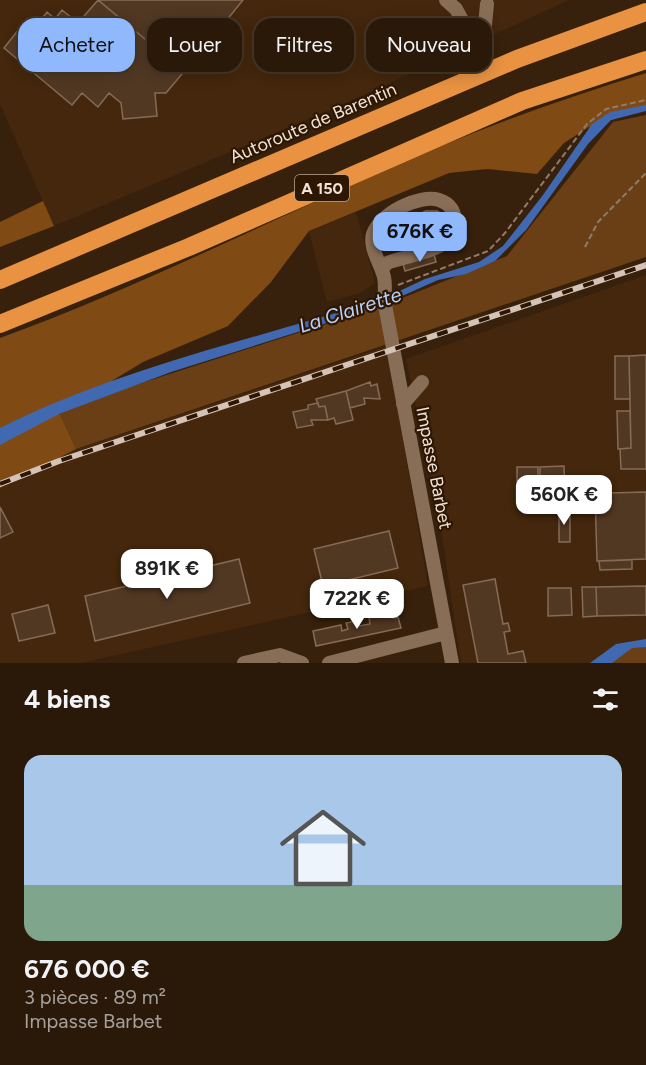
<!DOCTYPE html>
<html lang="fr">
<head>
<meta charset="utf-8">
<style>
  :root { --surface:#2a1909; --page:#362617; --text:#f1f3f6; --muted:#a5a09c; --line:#46382a; --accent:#90b8fd }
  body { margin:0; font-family:Figtree,sans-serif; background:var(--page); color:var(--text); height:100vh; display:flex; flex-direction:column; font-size:22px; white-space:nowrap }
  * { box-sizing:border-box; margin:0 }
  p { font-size:20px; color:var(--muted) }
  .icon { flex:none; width:33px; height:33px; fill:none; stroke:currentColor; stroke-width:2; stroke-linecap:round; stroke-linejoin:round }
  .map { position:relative; height:663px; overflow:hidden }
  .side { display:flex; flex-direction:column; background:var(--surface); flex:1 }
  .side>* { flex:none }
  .guide { position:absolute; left:18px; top:18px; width:610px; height:54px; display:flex; gap:12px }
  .price { position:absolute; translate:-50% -51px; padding:0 14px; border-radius:12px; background:#fff; color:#222; font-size:20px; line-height:39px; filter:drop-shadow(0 2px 3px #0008) }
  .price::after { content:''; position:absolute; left:50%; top:36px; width:18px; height:14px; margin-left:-9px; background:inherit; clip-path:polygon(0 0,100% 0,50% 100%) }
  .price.current { background:var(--accent); color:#111 }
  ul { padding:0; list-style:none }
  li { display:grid; align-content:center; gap:12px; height:318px; padding:0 24px }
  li+li { border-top:2px solid var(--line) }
  li span { display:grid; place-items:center; height:186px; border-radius:18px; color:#555 }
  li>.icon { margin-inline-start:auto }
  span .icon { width:108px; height:108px; fill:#fffc; stroke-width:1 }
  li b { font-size:26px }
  h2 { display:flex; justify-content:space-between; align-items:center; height:72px; padding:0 24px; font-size:26px }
  .tag { padding:0 21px; border-radius:18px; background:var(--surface); box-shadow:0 3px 15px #0003,0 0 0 2px var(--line); font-size:21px; line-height:54px }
  .tag.current { background:var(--accent); color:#111 }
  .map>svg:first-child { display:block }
  .built { fill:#44270c }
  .green { fill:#6b3f15 }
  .forest { fill:#7f4a14 }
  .water { fill:#4169b1 }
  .building { fill:#513823; stroke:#876b55; stroke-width:1.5; fill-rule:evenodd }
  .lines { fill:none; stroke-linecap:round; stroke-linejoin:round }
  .path { stroke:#907c6c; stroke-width:2; stroke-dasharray:6 3; stroke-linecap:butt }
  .minor { stroke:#896e57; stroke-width:14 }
  .highway { stroke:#e89242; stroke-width:18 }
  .rail-casing { stroke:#d5c3b6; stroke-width:6 }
  .rail { stroke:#2d1703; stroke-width:4; stroke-dasharray:11; stroke-linecap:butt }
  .labels { text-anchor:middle; stroke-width:4.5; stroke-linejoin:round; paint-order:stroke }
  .shield { fill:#2d1703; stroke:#b7a597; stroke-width:1.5 }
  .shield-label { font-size:16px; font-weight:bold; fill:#f2e2d6 }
  .street-label { font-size:18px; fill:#f2e2d6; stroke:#2d1703 }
  .water-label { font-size:20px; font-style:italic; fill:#bad1f8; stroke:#2d1703 }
</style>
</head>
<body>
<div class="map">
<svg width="646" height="663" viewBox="0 0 646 663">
  <rect width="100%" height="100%" fill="#38210c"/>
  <path class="built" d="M0,0H569L353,100L54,226L0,104Z
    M356,212L375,283L360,293L327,302L309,231Z
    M646,275V644L603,663H461L438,509L406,359Z
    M387,346L428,586L81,663H0V488L65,453Z"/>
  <path class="green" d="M646,115V257L76,449L59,414L129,387L385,305L507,256L613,122Z
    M633,644H646V663H603Z"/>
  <path class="forest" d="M646,73V109L589,127L564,143L537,174L487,169L449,173L309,231L271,282L228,326L143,362L59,413L76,449L0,488V338C129,291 253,229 378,173C465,134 555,101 646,73Z
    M43,201L54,226L0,247V222Z"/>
  <path class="water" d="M646,105V111L611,120L588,144L526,230L495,261L466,274L438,280L393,300L391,295L425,279L479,262L503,246L543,195L592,124L610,112Z
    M376,301L377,307L171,372L59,414L0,445V428C118,369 250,340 376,301Z
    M646,639V647L632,648L612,663H590L616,644Z"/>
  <path class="building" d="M98,0H243L213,37L192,20L163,54Z
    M98,0L163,54L192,20L213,37L166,93H155L157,116L123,119L121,103L109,93L98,107L82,93L72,105L4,48L27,19L53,40L56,35L39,22L47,12L55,19L62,10L78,23Z
    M426,211H437L446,216L448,221L441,234L417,244L398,237L400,226L405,220ZM423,217L432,219L434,225L429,235L419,238L411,234L409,229L414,220Z
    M434,254L436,262L405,271L403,264Z
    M646,355V469H621L620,449L631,448L629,356Z
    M615,356H629L630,399H615Z
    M370,382L371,386L377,384L380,399L364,398L365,404L350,408L346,391Z
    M346,391L353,420L336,424L334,418L328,420L325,406L319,407L316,399Z
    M318,403L319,407L325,406L328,420H311L313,425L297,428L293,412L308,409V405Z
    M617,411H630L631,448L618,449Z
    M564,466L565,496H540V467Z
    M517,467H538V499L517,498Z
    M646,492V559L597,561L595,493H600L601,502H608V493Z
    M0,507L13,532L0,538Z
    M559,511H570V542H559Z
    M389,531L398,568L323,586L314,549Z
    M239,559L250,603L95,641L85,596Z
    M632,560V569L600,570L599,561Z
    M495,579L503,624L508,623L510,631L504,632L508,654L523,651L526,663H478L463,585Z
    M646,586V615L597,616L596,587Z
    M582,587H596L597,616L583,617Z
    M548,588H571L572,615L548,616Z
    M48,605L55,633L19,641L12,614Z
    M391,612L393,618L398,617L401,628L316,646L313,631L341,625L342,631L348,629L346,623L357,621L359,626L370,624L369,618Z"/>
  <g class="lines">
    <path class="path" d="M585,247L598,222L646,173
      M398,285L488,251L505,233L587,124L606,109L646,100"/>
    <path class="minor" d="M446,0L456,9L468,31H477L485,25L487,4
      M382,269L387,263C404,257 424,254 439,246C458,236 462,207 439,200C419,194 380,213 373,234C369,248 381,264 384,277C386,286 384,296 385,305L452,663
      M403,404L422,382
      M244,663L280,655L302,663
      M329,663L446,633"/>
    <path class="highway" d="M0,280L517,59L646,12
      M0,324L189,247L522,101L646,60"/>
    <g class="rail-casing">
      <path id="rail" d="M0,484L59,461L646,265"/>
    </g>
    <use href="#rail" class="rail"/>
  </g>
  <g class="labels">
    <rect class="shield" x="295" y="175" width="54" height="26" rx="4.5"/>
    <g class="shield-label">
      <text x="322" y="194">A 150</text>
    </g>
    <g class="street-label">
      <text transform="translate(313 123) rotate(-23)" y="6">Autoroute de Barentin</text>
      <text transform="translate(434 468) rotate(79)" y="6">Impasse Barbet</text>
    </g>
    <g class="water-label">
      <text transform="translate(350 310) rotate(-18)" y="7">La Clairette</text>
    </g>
  </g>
</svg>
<b class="price current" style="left:420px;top:263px">676K €</b>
<b class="price" style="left:564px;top:526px">560K €</b>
<b class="price" style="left:167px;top:600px">891K €</b>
<b class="price" style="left:357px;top:630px">722K €</b>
<div class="guide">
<a class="tag current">Acheter</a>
<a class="tag">Louer</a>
<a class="tag">Filtres</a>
<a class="tag">Nouveau</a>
</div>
</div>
<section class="side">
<h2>4 biens<svg class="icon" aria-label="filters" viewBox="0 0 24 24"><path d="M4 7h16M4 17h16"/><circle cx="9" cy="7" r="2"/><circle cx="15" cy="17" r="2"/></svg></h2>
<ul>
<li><span style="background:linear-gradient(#a9c7e8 70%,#7fa58c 0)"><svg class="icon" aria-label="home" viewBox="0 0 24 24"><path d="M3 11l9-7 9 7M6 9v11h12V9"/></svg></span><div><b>676 000 €</b><p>3 pièces · 89 m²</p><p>Impasse Barbet</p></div></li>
</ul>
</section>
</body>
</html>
